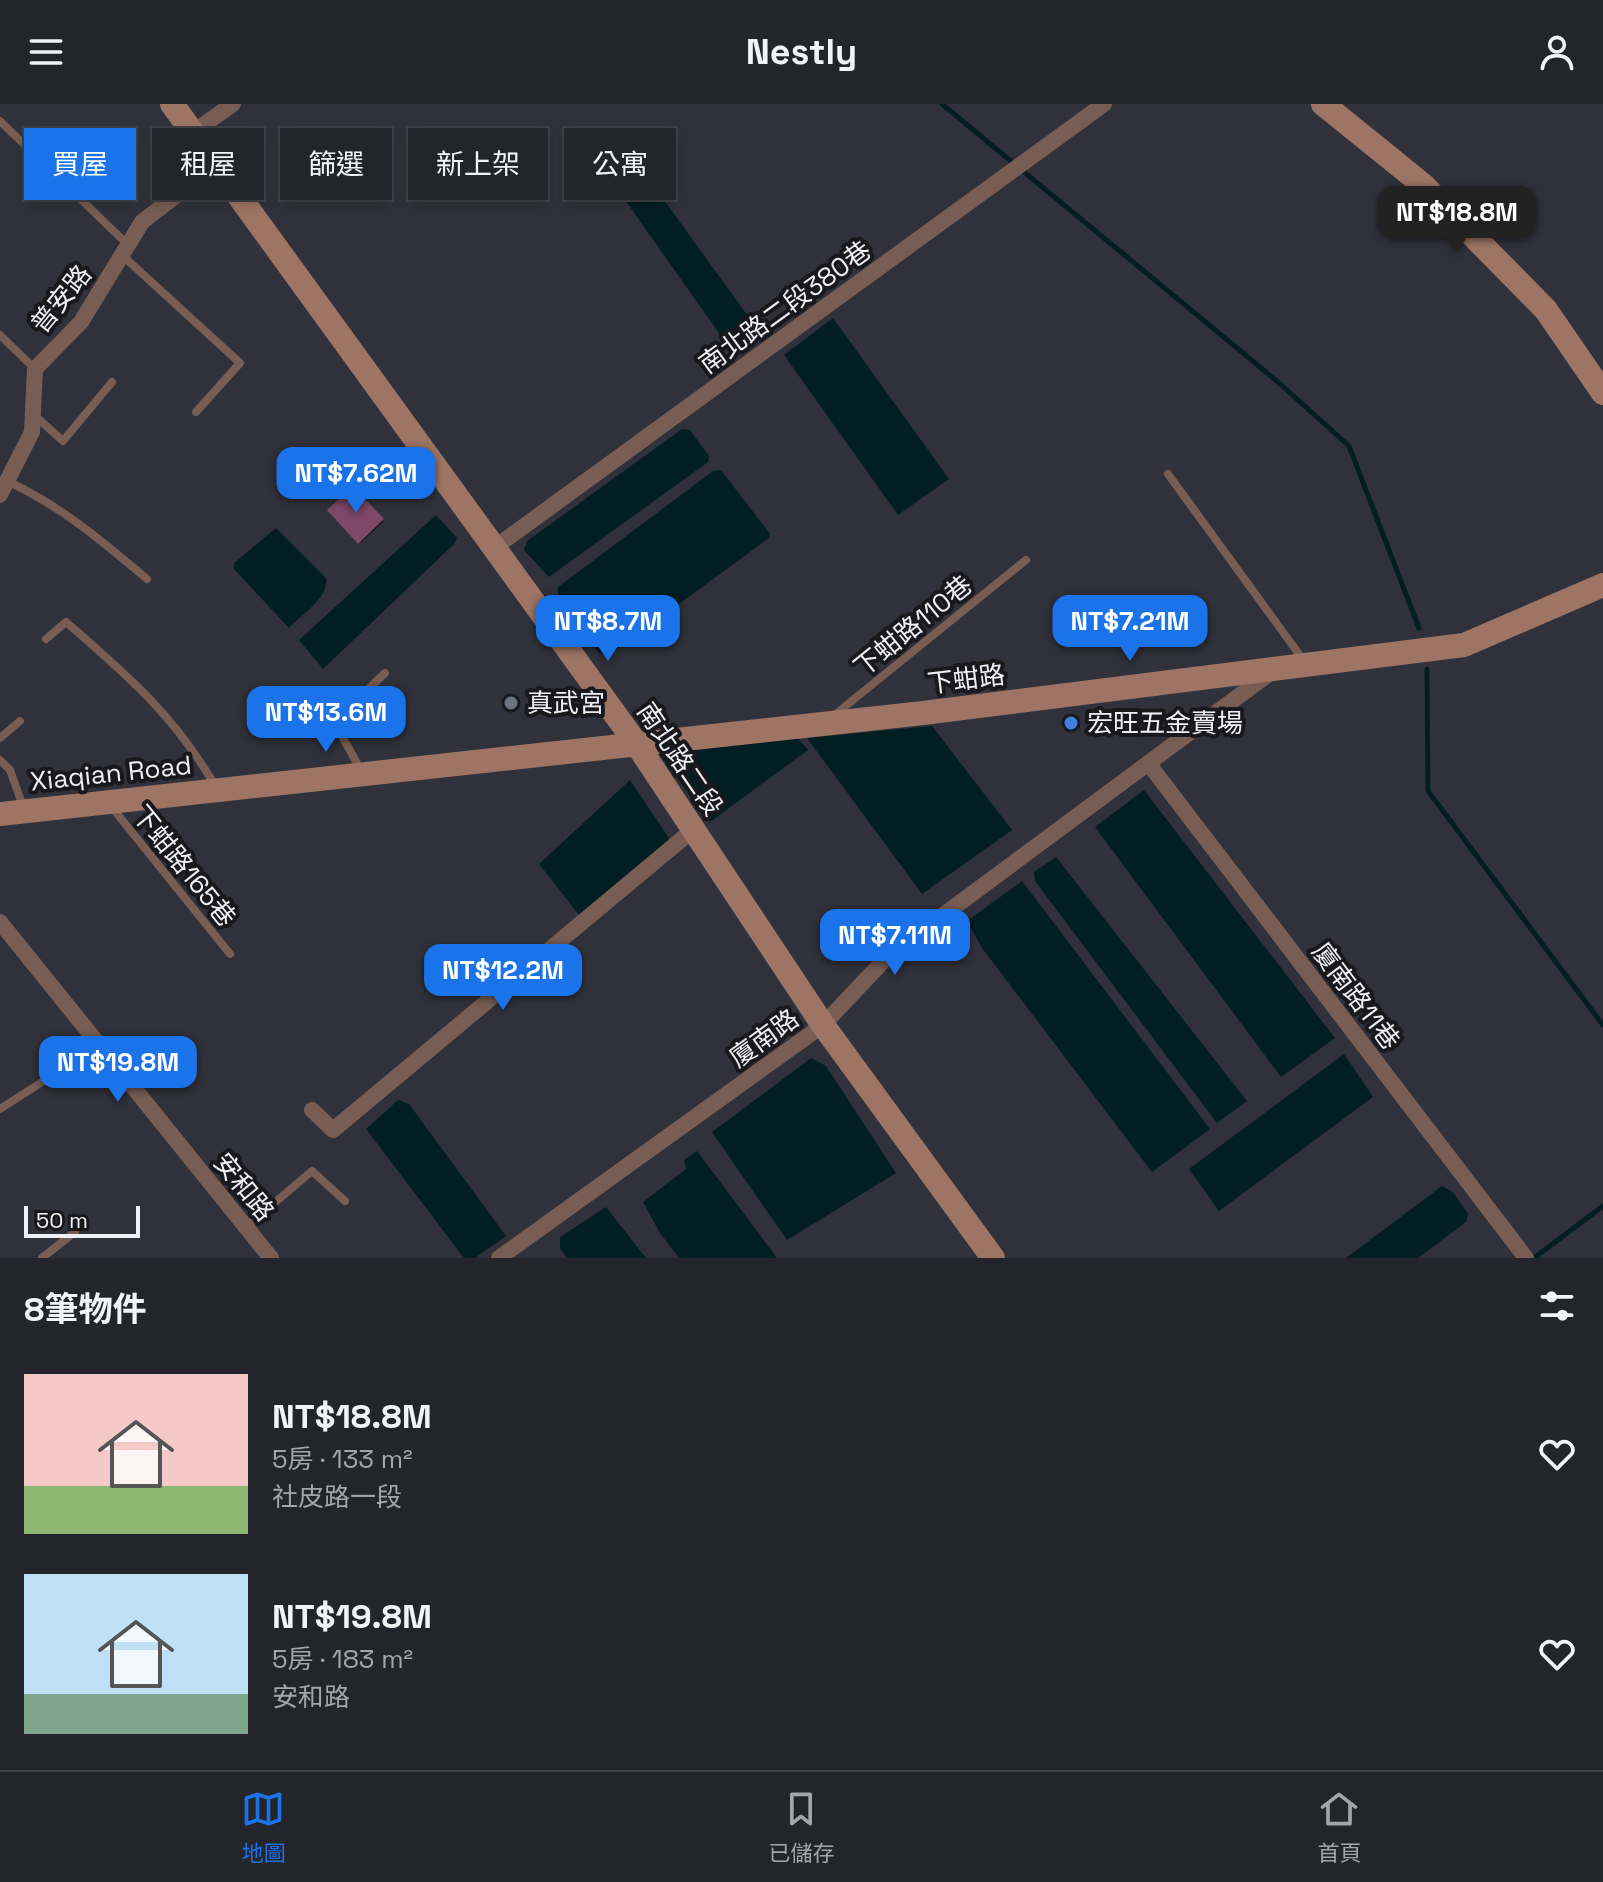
<!DOCTYPE html>
<html lang="zh-TW">
<head>
<meta charset="utf-8">
<style>
  :root { --surface:#24252c; --page:#2c2d34; --text:#f1f3f6; --muted:#a3a5a9; --line:#414248; --accent:#1a73e8 }
  body { margin:0; font-family:"Space Grotesk","Noto Sans TC",sans-serif; background:var(--page); color:var(--text); height:100vh; display:flex; flex-direction:column; font-size:30px; white-space:nowrap }
  * { box-sizing:border-box; margin:0 }
  p { font-size:26px; color:var(--muted) }
  .icon { flex:none; width:44px; height:44px; fill:none; stroke:currentColor; stroke-width:2; stroke-linecap:round; stroke-linejoin:round }
  .map { position:relative; height:1154px; overflow:hidden }
  .panel { display:flex; flex-direction:column; background:var(--surface); flex:1 }
  .panel>* { flex:none }
  .guide { position:absolute; left:24px; top:24px; width:800px; height:72px; display:flex; gap:16px }
  .scale { position:absolute; left:24px; bottom:20px; width:116px; box-sizing:border-box; padding-left:8px; border:4px solid #eff0f6; border-top:0; font-size:22px; line-height:28px; white-space:nowrap; color:#eff0f6; -webkit-text-stroke:6px #19191d; paint-order:stroke }
  .price { position:absolute; translate:-50% -68px; padding:0 18px; border-radius:16px; background:var(--accent); color:#fff; font-size:26px; line-height:52px; filter:drop-shadow(0 2px 4px #0008) }
  .price::after { content:''; position:absolute; left:50%; top:48px; width:24px; height:18px; margin-left:-12px; background:inherit; clip-path:polygon(0 0,100% 0,50% 100%) }
  .price.current { background:#222; color:#fff }
  ul { padding:0; list-style:none }
  li { display:flex; align-items:center; gap:24px; height:200px; padding:0 24px }
  li span { display:grid; place-items:center; flex:none; width:224px; height:160px; border-radius:0px; color:#555 }
  li>.icon { margin-inline-start:auto }
  span .icon { width:96px; height:96px; fill:#fffc; stroke-width:1 }
  li b { font-size:34px }
  h2 { display:flex; justify-content:space-between; align-items:center; height:96px; padding:0 24px; font-size:34px }
  .tag { padding:0 28px; border-radius:0px; background:var(--surface); box-shadow:0 4px 12px #0003,0 0 0 2px var(--line); font-size:28px; line-height:72px }
  .tag.current { background:var(--accent); color:#fff }
  header { display:flex; justify-content:space-between; align-items:center; height:104px; padding:0 24px; background:var(--surface); font-size:36px; font-weight:700 }
  .tabs { display:flex; justify-content:space-around; align-items:center; height:112px; border-top:2px solid var(--line); background:var(--surface); font-size:22px; color:var(--muted) }
  .tabs a { display:grid; justify-items:center; gap:4px }
  .tabs .current { color:var(--accent) }
  .map>svg:first-child { display:block }
  .water { fill:#031e23 }
  .shadow { fill:#0007 }
  .lines { fill:none; stroke-linecap:round; stroke-linejoin:round }
  .stream { stroke:#031e23; stroke-width:5 }
  .building { fill:#7e4866 }
  .lane { stroke:#775d53; stroke-width:8 }
  .street { stroke:#775d53; stroke-width:16 }
  .secondary { stroke:#9e7565; stroke-width:24 }
  .worship-dot { fill:#6b7280; stroke:#19191d; stroke-width:3 }
  .shop-dot { fill:#3f7fe0; stroke:#19191d; stroke-width:3 }
  .labels { text-anchor:middle; stroke-width:8; stroke-linejoin:round; paint-order:stroke }
  .street-label { font-size:26px; fill:#eff0f6; stroke:#19191d }
  .poi-label { font-size:26px; fill:#eff0f6; stroke:#19191d; text-anchor:start }
</style>
</head>
<body>
<header><svg class="icon" aria-label="menu" viewBox="0 0 24 24"><path d="M4 6h16M4 12h16M4 18h16"/></svg>Nestly<svg class="icon" aria-label="person" viewBox="0 0 24 24"><circle cx="12" cy="8" r="4"/><path d="M4 21q1-7 8-7t8 7"/></svg></header>
<div class="map">
<svg width="1603" height="1154" viewBox="0 0 1603 1154">
  <rect width="100%" height="100%" fill="#30313a"/>
  <path class="water" d="M625,42L758,226C753,239 741,243 728,242L599,59Z
    M833,214L949,375L898,411L784,251Z
    M682,325L690,326L709,352L708,358L549,473L524,446L527,437Z
    M721,366L770,430L769,434L609,551L599,549L558,494V483L713,367Z
    M436,411L457,434L454,440L323,565L299,536Z
    M276,424L326,474C329,494 302,510 289,524L234,465V459Z
    M932,622L1012,726L922,790L807,634Z
    M798,634L808,646L710,718L659,650Z
    M630,676L671,737L580,812L539,760Z
    M1144,686L1335,934L1281,973L1095,723Z
    M1056,753L1247,997L1217,1019L1035,777L1034,768Z
    M1022,777L1210,1025L1152,1068L982,844L967,817Z
    M1344,950L1373,993L1219,1107L1189,1065Z
    M811,954L826,962L896,1069L787,1136L712,1028Z
    M398,996L409,1000L506,1132L475,1154H464L366,1025Z
    M697,1047L777,1154H679L660,1129L643,1098L686,1065L684,1056Z
    M1442,1082L1453,1088L1468,1110L1466,1118L1418,1154H1346Z
    M606,1103L646,1154H567L560,1145V1133Z"/>
  <path class="shadow" d="M175,33L181,37L207,71L184,81Z
    M353,384L384,417L361,439L329,406Z"/>
  <g class="lines">
    <path class="stream" d="M942,0L1278,278L1349,342L1419,524
      M1427,565L1428,687L1603,921
      M1534,1154L1603,1102"/>
  </g>
  <path class="building" d="M175,31L202,67L182,82L155,46Z
    M353,382L384,415L358,440L327,406Z"/>
  <g class="lines">
    <path class="lane" d="M0,17L127,140
      M123,152L240,259L196,308
      M0,231L35,265
      M34,311L63,337L112,278
      M1168,370L1304,557
      M7,377C61,402 102,437 147,475
      M46,535L66,518C129,573 173,610 216,683
      M832,613L1026,456
      M0,634L20,617
      M0,656L10,666L24,705
      M362,668L334,618L385,569
      M110,701L230,850
      M0,1005L97,943
      M246,1123L312,1067L345,1097
      M42,1154L75,1128"/>
    <path class="street" d="M192,29L233,0
      M0,391L32,328L35,265L81,218L142,118L178,90L218,65
      M494,444L1104,0
      M1148,659L1526,1154
      M0,818L271,1154
      M312,1006L333,1026L694,725
      M499,1154L823,921L888,852L1274,566"/>
    <path class="secondary" d="M172,0L636,639L823,921L993,1154
      M1323,0L1422,80L1546,206L1603,289
      M0,710L923,609L1464,541L1603,481"/>
  </g>
  <circle class="worship-dot" cx="511" cy="599" r="8"/>
  <circle class="shop-dot" cx="1071" cy="619" r="8"/>
  <g class="labels">
    <g class="street-label">
      <text transform="translate(61 195) rotate(-51)" y="9">普安路</text>
      <text transform="translate(785 203) rotate(-36)" y="9">南北路二段380巷</text>
      <text transform="translate(913 522) rotate(-39)" y="9">下蚶路110巷</text>
      <text transform="translate(966 575) rotate(-7)" y="9">下蚶路</text>
      <text transform="translate(680 655) rotate(56)" y="9">南北路二段</text>
      <text transform="translate(111 669) rotate(-6)" y="9">Xiaqian Road</text>
      <text transform="translate(184 762) rotate(51)" y="9">下蚶路165巷</text>
      <text transform="translate(1356 892) rotate(53)" y="9">廈南路11巷</text>
      <text transform="translate(764 934) rotate(-36)" y="9">廈南路</text>
      <text transform="translate(244 1083) rotate(51)" y="9">安和路</text>
    </g>
    <g class="poi-label">
      <text x="527" y="608">真武宮</text>
      <text x="1087" y="628">宏旺五金賣場</text>
    </g>
  </g>
</svg>
<div class="scale">50 m</div>
<b class="price current" style="left:1457px;top:150px">NT$18.8M</b>
<b class="price" style="left:356px;top:411px">NT$7.62M</b>
<b class="price" style="left:608px;top:559px">NT$8.7M</b>
<b class="price" style="left:1130px;top:559px">NT$7.21M</b>
<b class="price" style="left:326px;top:650px">NT$13.6M</b>
<b class="price" style="left:895px;top:873px">NT$7.11M</b>
<b class="price" style="left:503px;top:908px">NT$12.2M</b>
<b class="price" style="left:118px;top:1000px">NT$19.8M</b>
<div class="guide">
<a class="tag current">買屋</a>
<a class="tag">租屋</a>
<a class="tag">篩選</a>
<a class="tag">新上架</a>
<a class="tag">公寓</a>
</div>
</div>
<section class="panel">
<h2>8筆物件<svg class="icon" aria-label="filters" viewBox="0 0 24 24"><path d="M4 7h16M4 17h16"/><circle cx="9" cy="7" r="2"/><circle cx="15" cy="17" r="2"/></svg></h2>
<ul>
<li><span style="background:linear-gradient(#f6c9c9 70%,#8fb573 0)"><svg class="icon" aria-label="home" viewBox="0 0 24 24"><path d="M3 11l9-7 9 7M6 9v11h12V9"/></svg></span><div><b>NT$18.8M</b><p>5房 · 133 m²</p><p>社皮路一段</p></div><svg class="icon" aria-label="heart" viewBox="0 0 24 24"><path d="M12 20l-8-8c-3-5 5-10 8-4 3-6 11-1 8 4z"/></svg></li>
<li><span style="background:linear-gradient(#bfe0f5 75%,#7fa58c 0)"><svg class="icon" aria-label="home" viewBox="0 0 24 24"><path d="M3 11l9-7 9 7M6 9v11h12V9"/></svg></span><div><b>NT$19.8M</b><p>5房 · 183 m²</p><p>安和路</p></div><svg class="icon" aria-label="heart" viewBox="0 0 24 24"><path d="M12 20l-8-8c-3-5 5-10 8-4 3-6 11-1 8 4z"/></svg></li>
</ul>
</section>
<nav class="tabs">
<a class="current"><svg class="icon" aria-label="map" viewBox="0 0 24 24"><path d="M3 6l6-2 6 2 6-2v14l-6 2-6-2-6 2zM9 4v14M15 6v14"/></svg>地圖</a>
<a><svg class="icon" aria-label="saved" viewBox="0 0 24 24"><path d="M7 4h10v16l-5-4-5 4z"/></svg>已儲存</a>
<a><svg class="icon" aria-label="home" viewBox="0 0 24 24"><path d="M3 11l9-7 9 7M6 9v11h12V9"/></svg>首頁</a>
</nav>
</body>
</html>
